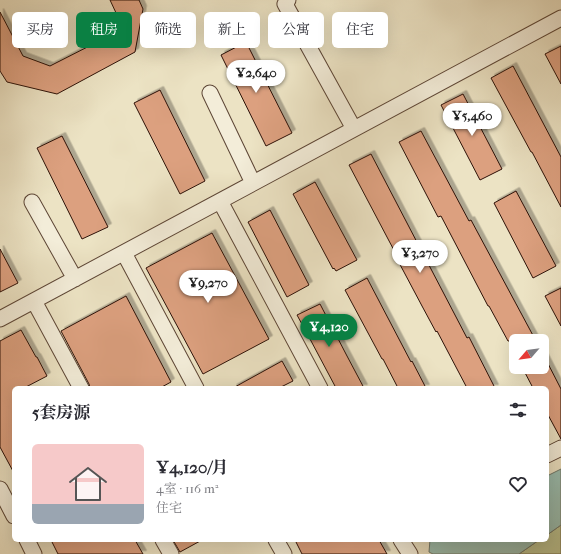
<!DOCTYPE html>
<html lang="zh">
<head>
<meta charset="utf-8">
<style>
  :root { --surface:#fff; --page:#f2f2f3; --text:#2b2b33; --muted:#7c7c81; --line:#e1e1e2; --accent:#0b8043 }
  body { margin:0; font-family:"IM FELL French Canon","Noto Serif SC",serif; background:var(--page); color:var(--text); height:100vh; display:flex; flex-direction:column; font-size:15px; white-space:nowrap }
  * { box-sizing:border-box; margin:0 }
  p { font-size:13px; color:var(--muted) }
  .icon { flex:none; width:22px; height:22px; fill:none; stroke:currentColor; stroke-width:2; stroke-linecap:round; stroke-linejoin:round }
  .map { position:relative; flex:1; overflow:hidden }
  .sheet { position:absolute; left:12px; top:386px; width:537px; height:156px; display:flex; flex-direction:column; background:var(--surface); border-radius:6px; box-shadow:0 4px 16px #0002 }
  .sheet>* { flex:none }
  .top-card { position:absolute; left:12px; top:12px; width:537px; height:36px; display:flex; gap:8px }
  .needle { width:26px; rotate:242deg }
  .controls { position:absolute; left:509px; top:334px; display:grid; gap:8px }
  .controls a { display:grid; place-items:center; width:40px; height:40px; border-radius:6px; background:var(--surface); box-shadow:0 4px 16px #0002; font-size:20px }
  .price { position:absolute; translate:-50% -34px; padding:0 9px; border-radius:14px; background:#fff; color:#222; font-size:13px; line-height:26px; filter:drop-shadow(0 1px 2px #0008) }
  .price::after { content:''; position:absolute; left:50%; top:24px; width:12px; height:9px; margin-left:-6px; background:inherit; clip-path:polygon(0 0,100% 0,50% 100%) }
  .price.on { background:var(--accent); color:#fff }
  ul { padding:0; list-style:none }
  li { display:flex; align-items:center; gap:12px; height:100px; padding:0 20px }
  li+li { border-top:1px solid var(--line) }
  li span { display:grid; place-items:center; flex:none; width:112px; height:80px; border-radius:6px; color:#555 }
  li>.icon { margin-inline-start:auto }
  span .icon { width:48px; height:48px; fill:#fffc; stroke-width:1 }
  li b { font-size:17px }
  h2 { display:flex; justify-content:space-between; align-items:center; height:48px; padding:0 20px; font-size:17px }
  .pill { padding:0 14px; border-radius:6px; background:var(--surface); box-shadow:0 4px 16px #0002; font-size:14px; line-height:36px }
  .pill.on { background:var(--accent); color:#fff }
  .map>svg:first-child { display:block }
  .green { fill:#bac392; stroke:#746a4c }
  .water { fill:#99beb1; stroke:#6e796d }
  .building { fill:#dca07f; stroke:#2d1207; filter:url(#shadow) }
  .lines { fill:none; stroke-linecap:round; stroke-linejoin:round }
  .street-casing { stroke:#5d4636; stroke-width:17 }
  .street { stroke:#f3edd9; stroke-width:15 }
</style>
</head>
<body>
<div class="map">
<svg width="561" height="554" viewBox="0 0 561 554">
  <defs>
    <filter id="shadow"><feDropShadow dx="3.5" dy="-3.5" stdDeviation="0" flood-color="#0004"/></filter>
  </defs>
  <rect width="100%" height="100%" fill="#ece3c4"/>
  <filter id="stains"><feTurbulence type="fractalNoise" baseFrequency=".005" numOctaves="4"/><feColorMatrix values="0 0 0 0 .2 0 0 0 0 .09 0 0 0 0 .02 0 0 0 .5 -.17"/></filter>
  <radialGradient id="worn" r=".72"><stop offset=".6" stop-color="#630" stop-opacity="0"/><stop offset="1" stop-color="#630" stop-opacity=".3"/></radialGradient>
  <path class="green" d="M561,525V554H519L539,540H547V535Z"/>
  <path class="water" d="M561,469V525L547,535V476Z
    M430,540H539L519,554H433L429,552Z"/>
  <path class="building" d="M110,0H139L143,9L135,52L57,94L7,82L0,71V12L23,56L50,66L111,35L117,15Z
    M246,42L292,133L266,146L221,55Z
    M561,46V84L545,54Z
    M513,66L561,157V207L532,152H531L491,78Z
    M160,90L205,181L180,194L134,103Z
    M463,94L502,169L480,180L441,105Z
    M421,131L469,221L471,220L536,341H508L489,306H488L441,216L438,217L399,142Z
    M62,136L108,227L82,239L37,148Z
    M371,154L467,338L469,337L495,388H467L437,331L436,332L422,306L396,257L397,256L349,165Z
    M315,182L357,260L336,271L334,268L333,269L293,194Z
    M516,191L556,266L533,278L494,203Z
    M270,210L309,285L287,297L248,222Z
    M212,233L269,339L203,374L146,268Z
    M0,249L18,283L0,292Z
    M367,278L411,362L412,361L426,388H398L383,359H382L345,290Z
    M561,288V326L545,296Z
    M126,296L171,382L160,388H90L89,384L61,331Z
    M320,304L347,356L364,388H336L310,339L297,315Z
    M21,330L36,357H37L47,376L24,388H14V473L0,447V341Z
    M542,352L561,389V439L547,413V388H533L522,367H542Z
    M282,361L293,381L279,388H233Z
    M51,540H135L143,554H58Z
    M173,540H202L180,552Z
    M295,540H379L387,554H302Z"/>
  <g class="lines">
    <g class="street-casing">
      <path id="street" d="M288,0L285,4L354,129
        M210,93L253,183
        M220,201L320,388
        M32,202L75,279
        M124,253L196,388
        M34,301L81,388
        M0,319L561,18
        M547,455L561,448
        M0,489L14,516
        M27,540L34,554
        M163,540L171,554
        M276,540L284,554
        M401,540L410,554"/>
    </g>
    <use href="#street" class="street"/>
  </g>
  <rect width="100%" height="100%" filter="url(#stains)"/>
  <rect width="100%" height="100%" fill="url(#worn)"/>
</svg>
<div class="controls">
<a><svg class="needle" viewBox="-14 -14 28 28"><path d="M0-13l5 13h-10z" fill="#e53935"/><path d="M0 13l5-13h-10z" fill="#7c7c81"/></svg></a>
</div>
<b class="price" style="left:256px;top:94px">¥2,640</b>
<b class="price" style="left:472px;top:137px">¥5,460</b>
<b class="price" style="left:420px;top:274px">¥3,270</b>
<b class="price" style="left:208px;top:304px">¥9,270</b>
<b class="price on" style="left:329px;top:348px">¥4,120</b>
<div class="top-card">
<a class="pill">买房</a>
<a class="pill on">租房</a>
<a class="pill">筛选</a>
<a class="pill">新上</a>
<a class="pill">公寓</a>
<a class="pill">住宅</a>
</div>
<section class="sheet">
<h2>5套房源<svg class="icon" aria-label="filters" viewBox="0 0 24 24"><path d="M4 7h16M4 17h16"/><circle cx="9" cy="7" r="2"/><circle cx="15" cy="17" r="2"/></svg></h2>
<ul>
<li><span style="background:linear-gradient(#f6c9c9 75%,#9aa5b1 0)"><svg class="icon" aria-label="home" viewBox="0 0 24 24"><path d="M3 11l9-7 9 7M6 9v11h12V9"/></svg></span><div><b>¥4,120/月</b><p>4室 · 116 m²</p><p>住宅</p></div><svg class="icon" aria-label="heart" viewBox="0 0 24 24"><path d="M12 20l-8-8c-3-5 5-10 8-4 3-6 11-1 8 4z"/></svg></li>
</ul>
</section>
</div>
</body>
</html>
